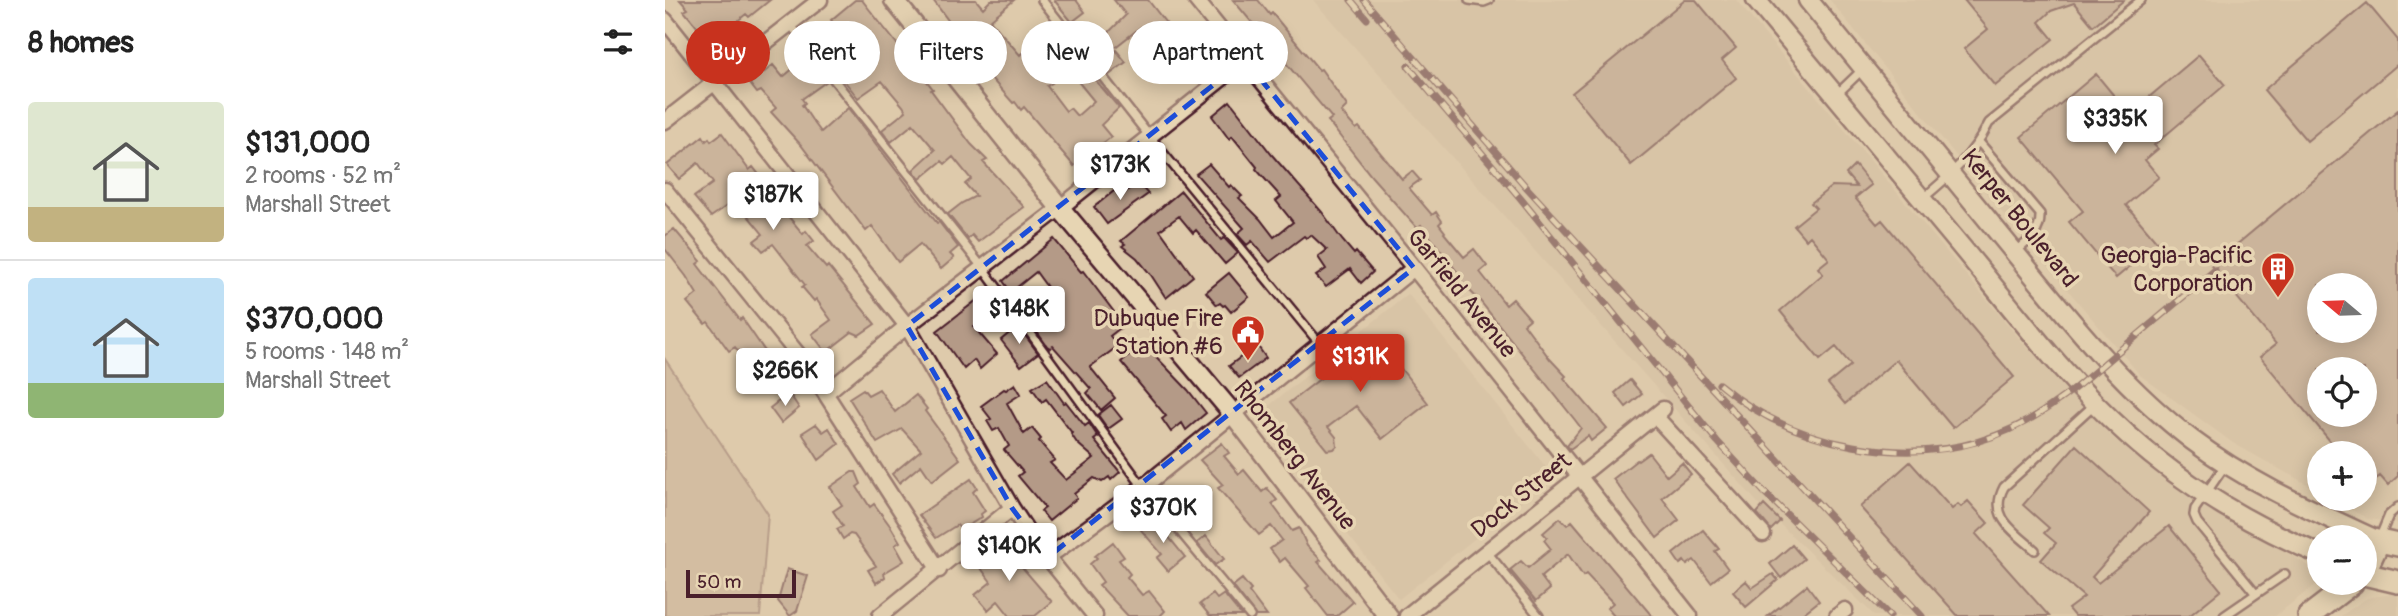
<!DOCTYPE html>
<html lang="en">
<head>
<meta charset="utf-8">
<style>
  :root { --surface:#fff; --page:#f2f2f2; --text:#222; --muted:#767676; --line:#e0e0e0; --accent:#c8321e }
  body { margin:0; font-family:Pangolin,sans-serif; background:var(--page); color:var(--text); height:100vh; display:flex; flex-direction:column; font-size:26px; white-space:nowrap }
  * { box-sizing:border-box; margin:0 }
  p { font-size:23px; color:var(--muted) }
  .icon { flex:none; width:38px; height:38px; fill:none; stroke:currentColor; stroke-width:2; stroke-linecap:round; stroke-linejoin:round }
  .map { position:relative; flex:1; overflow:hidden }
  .drawer { display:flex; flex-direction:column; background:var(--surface); width:665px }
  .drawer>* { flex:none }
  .top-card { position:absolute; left:21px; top:21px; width:665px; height:63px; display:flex; gap:14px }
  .needle { width:46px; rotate:289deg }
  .tools { position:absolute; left:1642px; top:273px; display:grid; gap:14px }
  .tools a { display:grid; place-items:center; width:70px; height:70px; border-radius:50%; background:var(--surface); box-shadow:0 4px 18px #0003; font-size:35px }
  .scale { position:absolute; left:21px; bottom:18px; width:110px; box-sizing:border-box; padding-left:7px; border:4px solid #4a1f2b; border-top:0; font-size:19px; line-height:24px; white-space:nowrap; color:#4a1f2b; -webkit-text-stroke:5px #e7d5b3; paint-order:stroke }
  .price { position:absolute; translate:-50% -60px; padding:0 16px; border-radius:7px; background:#fff; color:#222; font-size:23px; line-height:46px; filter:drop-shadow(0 2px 4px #0008) }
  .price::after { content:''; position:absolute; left:50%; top:42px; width:21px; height:16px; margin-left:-10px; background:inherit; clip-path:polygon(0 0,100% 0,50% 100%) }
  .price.active { background:var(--accent); color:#fff }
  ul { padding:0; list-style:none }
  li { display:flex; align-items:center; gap:21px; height:175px; padding:0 28px }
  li+li { border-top:2px solid var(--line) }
  li span { display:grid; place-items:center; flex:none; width:196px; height:140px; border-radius:7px; color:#555 }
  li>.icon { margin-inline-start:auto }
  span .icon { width:84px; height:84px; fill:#fffc; stroke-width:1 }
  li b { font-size:30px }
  h2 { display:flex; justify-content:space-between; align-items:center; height:84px; padding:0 28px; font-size:30px }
  .tag { padding:0 24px; border-radius:32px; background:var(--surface); box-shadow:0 4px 18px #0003; font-size:24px; line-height:63px }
  .tag.active { background:var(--accent); color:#fff }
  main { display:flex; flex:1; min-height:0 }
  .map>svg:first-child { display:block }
  .built { fill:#d1bca0; fill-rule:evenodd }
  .green { fill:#c5ae95; stroke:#886660; stroke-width:2 }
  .building { fill:#b49a87; stroke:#4a1f2b; stroke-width:2; fill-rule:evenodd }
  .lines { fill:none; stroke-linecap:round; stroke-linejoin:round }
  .service-casing { stroke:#4a1f2b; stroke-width:12 }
  .minor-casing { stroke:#4a1f2b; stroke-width:19 }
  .tertiary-casing { stroke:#4a1f2b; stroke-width:23 }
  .secondary-casing { stroke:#4a1f2b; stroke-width:26 }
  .service { stroke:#e7d5b3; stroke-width:7 }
  .minor { stroke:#e7d5b3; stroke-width:14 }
  .tertiary { stroke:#e7d5b3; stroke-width:18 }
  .secondary { stroke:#e7d5b3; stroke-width:21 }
  .rail-casing { stroke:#4a1f2b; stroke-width:7 }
  .rail { stroke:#e7d5b3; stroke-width:4.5; stroke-dasharray:13; stroke-linecap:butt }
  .marked { fill:none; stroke:#1d4ed8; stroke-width:5; stroke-dasharray:14 9; stroke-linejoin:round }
  .labels { text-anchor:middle; stroke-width:7; stroke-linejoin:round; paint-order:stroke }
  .street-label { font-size:24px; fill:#4a1f2b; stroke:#e7d5b3 }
  .poi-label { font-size:24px; fill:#4a1f2b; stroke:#e7d5b3; text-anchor:end }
</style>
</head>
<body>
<main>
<section class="drawer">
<h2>8 homes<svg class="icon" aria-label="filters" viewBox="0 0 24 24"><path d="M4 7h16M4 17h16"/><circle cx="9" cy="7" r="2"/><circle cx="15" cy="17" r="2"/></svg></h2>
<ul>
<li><span style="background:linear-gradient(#dfe7d0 75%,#c2b280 0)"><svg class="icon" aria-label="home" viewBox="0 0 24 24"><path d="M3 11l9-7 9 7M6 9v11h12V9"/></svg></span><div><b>$131,000</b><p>2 rooms · 52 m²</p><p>Marshall Street</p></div></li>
<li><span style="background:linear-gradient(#bfe0f5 75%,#8fb573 0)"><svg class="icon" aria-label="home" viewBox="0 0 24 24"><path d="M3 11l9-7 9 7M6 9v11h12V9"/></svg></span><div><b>$370,000</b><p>5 rooms · 148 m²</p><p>Marshall Street</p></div></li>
</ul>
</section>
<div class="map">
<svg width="1733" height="616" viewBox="0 0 1733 616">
  <rect width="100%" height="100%" fill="#decaab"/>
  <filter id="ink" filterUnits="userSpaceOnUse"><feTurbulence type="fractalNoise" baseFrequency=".0143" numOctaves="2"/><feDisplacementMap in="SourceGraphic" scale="14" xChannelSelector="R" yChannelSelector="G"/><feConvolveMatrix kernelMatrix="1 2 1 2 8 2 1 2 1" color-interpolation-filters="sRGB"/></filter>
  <g filter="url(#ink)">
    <path class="built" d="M648,0H1071L1358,343L1448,438L1506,484L1654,572V582L1610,616H1210L1092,502Z
      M1165,0H1733V523L1703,519L1667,499H1699V453H1654V491L1568,443L1475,375L1336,211ZM1654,285H1699V331H1654ZM1654,369H1699V415H1654Z
      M743,294L888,476L734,599L590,417Z
      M1727,594L1733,595V616H1676L1702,598Z"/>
    <path class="green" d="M0,359L103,514L95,616H0Z"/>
    <path class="building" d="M15,0H105L84,17L81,14L48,41L40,31L37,33L19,11L23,9Z
      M190,0H197L204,9L268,89L266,90L306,144L322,160L318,162L359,207L313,242L307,235L303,239L283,214L297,203L311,196L300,184L306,179L288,157L280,164L277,161L255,179L248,170L270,150L248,124L226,142L217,130L241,111L238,106L217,81L193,98L147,40L169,24L166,20Z
      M268,0H311L318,8L326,0H349L325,20L355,55L358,52L371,69L374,66L387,83L382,86L401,111L405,108L412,116L429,101L375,35L386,27L454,108L436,125L446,137L409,166L359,107L356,110L350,102L348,103L325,77L330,72L313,50L308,54Z
      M389,0H411L420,12L407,22Z
      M449,0H483L531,62L514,73L476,27L448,49L438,38L461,15Z
      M568,0H593L605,15L607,13L654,70L656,69L682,106L676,112L691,129L694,127L737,179L747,171L755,180L744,188L767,215L771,212L777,221L774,224L780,232L779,233L799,257L809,249L822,266L815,272L841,305L848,299L865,319L859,324L885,359L901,376L899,378L942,428L926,441L923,436L905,449L902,446L916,428L910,420L815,301L799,285L791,274L793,273L756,225L752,228L707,177L663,121L667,118Z
      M1020,0H1031L1071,48L1057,60L1071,78L966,165L907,93Z
      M1299,0H1459L1428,26L1409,3L1386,11L1374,22L1388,39L1330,86L1299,49L1323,29Z
      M1702,3L1733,40V64L1642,141L1599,90Z
      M451,50L461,62L444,75L434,63Z
      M1534,55L1560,85L1489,145L1493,149L1480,160L1494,177L1461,205L1493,243L1451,278L1404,222L1418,211L1356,137L1431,74L1464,114Z
      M143,56L162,81L137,99L140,103L137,105L147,120L156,132L183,108L272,223L274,222L293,247L285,254L289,258L276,269L255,244L233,262L207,226L201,231L136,145L106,112L111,108L96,91L92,93L85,84L108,65L118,77Z
      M565,101L607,155L657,212L677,240L689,254L691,252L708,272L696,283L685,269L661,287L651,276L661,269L653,257L662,250L646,235L641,238L639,236L605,262L587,241L582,245L572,234L579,228L531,174L544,164L564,187L566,185L577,196L574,198L595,219L609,237L628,222L611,201L616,197L591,169L592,167L567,136L564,139L547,116Z
      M1733,110V476L1723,485L1715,476L1699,489V453H1675L1595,357L1611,344L1546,266ZM1654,285H1699V331H1654ZM1654,369H1699V415H1654Z
      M57,133L84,170L88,167L106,190L103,192L138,234L141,231L149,241L142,246L161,268L163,266L210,324L194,335L187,332L161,352L147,334L166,320L151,299L149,301L137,287L140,285L108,244L98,251L89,241L98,234L70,200L46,217L29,197L48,183L33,163L14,179L2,165L38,136L41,141L44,138L46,141Z
      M1190,165L1206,185L1190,198L1212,224L1217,220L1349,377L1288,428L1231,360L1180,404L1163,384L1186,365L1171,347L1155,360L1115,311L1158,274L1153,268L1164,259L1145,236L1141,240L1129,226L1151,208L1146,203L1167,186L1192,187L1181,174Z
      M472,182L483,194L442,224L429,207L454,187L459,193Z
      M516,191L556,240L559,238L573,253L560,264L531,230L528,233L514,216L495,230L528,276L501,298L486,275L472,258L457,246L460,244L456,241Z
      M9,229L36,261L32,264L75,320L77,318L115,373L94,391L85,380L92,374L70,347L64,351L43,322L40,324L22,302L32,294L21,276L0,249V236Z
      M389,239L416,272L418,271L459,325L445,336L453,346L425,367L450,398L436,410L422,393L426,389L388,346L385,348L382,346L363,319L390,298L371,272L346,292L338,281Z
      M564,273L584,297L566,312L560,305L558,306L555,303L552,305L541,292Z
      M312,300L323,314L309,327L332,354L315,369L309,360L299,369L272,331Z
      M353,326L373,353L356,366L336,340Z
      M710,336L763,403L717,439L691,406L663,427L671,437L672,446L669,449L662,450L624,403Z
      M478,343L523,390L541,413L521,430L517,423L506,432L497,419L501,416L456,362Z
      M592,345L601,358L574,378L564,366Z
      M382,379L399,403L401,402L420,426L424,423L433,437L429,440L455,472L446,480L444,477L437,482L429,478L409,494L412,498L384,521L376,511L380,508L353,476L358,472L339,450L344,446L334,428L328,431L322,421L326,419L316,406L339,389L341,390L350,384L356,394L342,403L359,434L367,428L376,439L374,441L390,460L385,463L401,480L429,458L412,443L406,434L407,433L381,399L377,402L367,388Z
      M965,380L977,394L961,407L950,393Z
      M198,389L203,395L214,389L230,412L251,395L262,409L260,411L295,459L267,481L256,465L234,483L227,474L256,450L237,429L212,443L184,398Z
      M124,393L134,408L116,423L105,408Z
      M446,405L457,419L443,429L433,415Z
      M151,424L158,432L164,428L174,444L154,460L137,433Z
      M557,443L564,453L559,456L574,474L579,470L597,492L602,488L612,500L607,504L627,531L634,528L642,546L656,560L653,562L688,602L672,616H663L641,588L644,586L620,558L615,562L605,549L617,540L606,526L594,535L553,488L558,485L535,460Z
      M1411,445L1484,512L1427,577L1433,583L1504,526L1556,590L1524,616H1409L1403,609L1419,597L1376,560L1391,543L1379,533L1384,528L1358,505Z
      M984,453L1002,476L1017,463L1026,474L997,498L1014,520L992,538L948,479L972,460L973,461Z
      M1245,462L1287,509L1293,504L1296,507L1303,501L1323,523L1311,534L1384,616H1293L1195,507Z
      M187,472H191L196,484L192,487L205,507L209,504L226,527L235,542L230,545L239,561L219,573L220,577L211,583L203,570L211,566L189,535L185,534L178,539L172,529L178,526L168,511L177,505L165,487Z
      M306,479L312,488L308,492L320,511L316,514L317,517L296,530L292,525L271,538L254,515Z
      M520,489L531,503L518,512L507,499Z
      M1099,505L1115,521L1106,530L1092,513Z
      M491,518L500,529L498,530L520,557L503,571L492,558L497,554L476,530Z
      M895,518L902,525L907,521L987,616H949L942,608L948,603L921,574L918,576L903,554L876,577L885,589L871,601L845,570L856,561L863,568L886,549L879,540L882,537L878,533Z
      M1038,530L1054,549L1050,551L1063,569L1046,582L1029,560L1022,565L1019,561L1015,564L1008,554Z
      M541,536L559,559L550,565L532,543Z
      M333,539L387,602L370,616H345L333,601L323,610L310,595L326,582L308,557Z
      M448,542L459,557L454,560L465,574L462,577L477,595L484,591L500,611L495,616H463L434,585L438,582L425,564L432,558L430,556Z
      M1127,545L1139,559L1116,578L1105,564Z
      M122,569L143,576L132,611L125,616L113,601Z
      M1108,574L1113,580L1081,607L1068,592L1081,581L1087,588Z
      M577,579L586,590L584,592L602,616H591L568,586Z
      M1142,585L1154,601L1135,616H1103Z
      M548,594L552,599L559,594L577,616H545L535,604Z"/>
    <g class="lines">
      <g class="service-casing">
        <path id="service" d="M377,0L485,137L655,344
          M804,0L819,2L824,0
          M125,24L317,267L478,487L585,616
          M1171,95L1198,69
          M1314,142L1375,214C1376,233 1364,241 1350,252
          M1257,199C1284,177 1308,155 1324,123L1476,0
          M1561,464L1530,509L1529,515L1532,522L1591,594
          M1714,539L1724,515L1733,507
          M1370,550C1349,531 1323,517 1339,487L1430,404
          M822,552L874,616
          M1559,616L1620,574"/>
      </g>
      <g class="minor-casing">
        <path id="minor" d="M531,0L749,268L1025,616
          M0,20L242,326L347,508L364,534L430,616
          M0,121L155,0
          M0,190L144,368L274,570
          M161,393L242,326L395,208L580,60
          M990,416L1098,534
          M383,557L478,487L749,268
          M215,616L347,508
          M742,616L998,409
          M1172,616L1180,610"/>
      </g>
      <g class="tertiary-casing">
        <path id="tertiary" d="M229,0L395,208L569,415L723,616
          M1091,0C1159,81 1226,163 1294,244C1348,309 1399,378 1462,434C1517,484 1586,525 1654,554
          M1143,0C1211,82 1277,165 1345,247C1401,315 1456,386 1527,440C1584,483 1649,511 1714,541"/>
      </g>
      <g class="secondary-casing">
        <path id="secondary" d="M1699,573L1714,541L1733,545
          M1699,574L1733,582
          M1644,616L1687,583"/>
      </g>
      <use href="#service" class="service"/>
      <use href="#minor" class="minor"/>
      <use href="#tertiary" class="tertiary"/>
      <use href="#secondary" class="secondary"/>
      <g class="rail-casing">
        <path id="rail" d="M686,0L702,19
          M699,0L863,189L1257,616
          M743,66L856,199L1052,441L1099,492L1225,616
          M1054,384C1092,416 1139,437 1188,446C1264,460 1332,447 1394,400C1413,387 1430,371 1448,356C1482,327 1516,299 1550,270"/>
      </g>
      <use href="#rail" class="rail"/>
    </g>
  </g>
  <path d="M0 0H1733V616H0ZM580,60L749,268L383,557L347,508L242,326Z" fill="#decaab" fill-opacity=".55" fill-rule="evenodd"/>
  <path class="marked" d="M580,60L749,268L383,557L347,508L242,326Z"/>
  <defs>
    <g id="building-pin" transform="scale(1.75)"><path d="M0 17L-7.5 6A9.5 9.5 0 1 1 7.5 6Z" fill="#c8321e" stroke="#e7d5b3"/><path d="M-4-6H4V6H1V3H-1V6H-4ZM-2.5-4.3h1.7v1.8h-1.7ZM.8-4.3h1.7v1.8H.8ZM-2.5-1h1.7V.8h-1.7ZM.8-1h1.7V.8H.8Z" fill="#fff"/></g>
    <g id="civic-pin" transform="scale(1.75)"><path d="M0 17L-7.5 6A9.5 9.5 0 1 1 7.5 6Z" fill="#c8321e" stroke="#e7d5b3"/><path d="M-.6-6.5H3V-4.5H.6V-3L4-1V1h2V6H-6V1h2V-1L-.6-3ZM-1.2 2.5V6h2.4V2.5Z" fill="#fff"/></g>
  </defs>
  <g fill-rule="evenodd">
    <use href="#building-pin" x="1613" y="269"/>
    <use href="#civic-pin" x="583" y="332"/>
  </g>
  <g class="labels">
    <g class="street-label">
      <text transform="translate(1355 218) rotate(51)" y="8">Kerper Boulevard</text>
      <text transform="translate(797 293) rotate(51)" y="8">Garfield Avenue</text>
      <text transform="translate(630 455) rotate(52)" y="8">Rhomberg Avenue</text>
      <text transform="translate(856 495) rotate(-39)" y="8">Dock Street</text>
    </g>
    <g class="poi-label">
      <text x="1588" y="263">Georgia-Pacific<tspan x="1588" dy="28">Corporation</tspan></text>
      <text x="558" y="326">Dubuque Fire<tspan x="558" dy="28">Station #6</tspan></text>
    </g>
  </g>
</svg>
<div class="tools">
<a><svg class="needle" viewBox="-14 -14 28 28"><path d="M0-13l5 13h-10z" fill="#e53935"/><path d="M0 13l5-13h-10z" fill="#767676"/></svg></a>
<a><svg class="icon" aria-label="locate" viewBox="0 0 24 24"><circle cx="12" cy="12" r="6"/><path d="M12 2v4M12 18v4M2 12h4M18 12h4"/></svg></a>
<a>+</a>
<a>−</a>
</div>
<div class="scale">50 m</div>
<b class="price" style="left:1450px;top:156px">$335K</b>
<b class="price" style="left:455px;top:202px">$173K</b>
<b class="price" style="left:108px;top:232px">$187K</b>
<b class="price" style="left:354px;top:346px">$148K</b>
<b class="price active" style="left:695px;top:394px">$131K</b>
<b class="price" style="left:120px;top:408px">$266K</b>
<b class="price" style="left:498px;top:545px">$370K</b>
<b class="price" style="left:344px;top:583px">$140K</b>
<div class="top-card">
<a class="tag active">Buy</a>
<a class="tag">Rent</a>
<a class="tag">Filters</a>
<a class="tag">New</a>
<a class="tag">Apartment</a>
</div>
</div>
</main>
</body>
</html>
